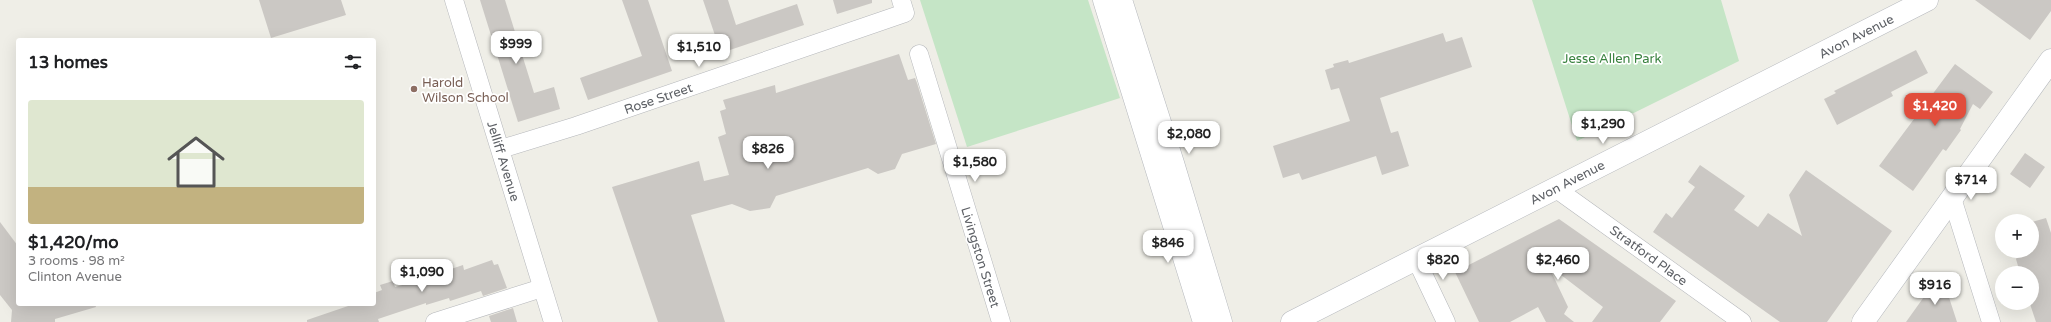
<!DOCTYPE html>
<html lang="en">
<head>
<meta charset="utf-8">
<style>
  :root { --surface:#fff; --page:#f2f2f2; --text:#202124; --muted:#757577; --line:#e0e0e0; --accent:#e14d3c }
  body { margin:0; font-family:"Varela Round",sans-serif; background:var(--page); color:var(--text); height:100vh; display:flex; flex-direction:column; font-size:15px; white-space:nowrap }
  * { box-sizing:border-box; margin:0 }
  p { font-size:13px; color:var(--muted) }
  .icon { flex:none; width:22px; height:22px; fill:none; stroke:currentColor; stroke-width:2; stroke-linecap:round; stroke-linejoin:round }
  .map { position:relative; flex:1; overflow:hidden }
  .sheet { position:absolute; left:16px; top:38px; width:360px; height:268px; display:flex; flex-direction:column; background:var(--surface); border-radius:4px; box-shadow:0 4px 16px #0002 }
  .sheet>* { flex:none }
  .fabs { position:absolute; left:1995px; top:214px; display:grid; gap:8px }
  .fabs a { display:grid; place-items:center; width:44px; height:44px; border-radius:50%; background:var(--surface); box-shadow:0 4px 16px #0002; font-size:20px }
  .price { position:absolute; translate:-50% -34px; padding:0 9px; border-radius:8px; background:#fff; color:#222; font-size:13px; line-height:26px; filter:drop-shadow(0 1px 2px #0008) }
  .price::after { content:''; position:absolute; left:50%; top:24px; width:12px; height:9px; margin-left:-6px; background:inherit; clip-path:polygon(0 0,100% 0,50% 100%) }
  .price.on { background:var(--accent); color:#fff }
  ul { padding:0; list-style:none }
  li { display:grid; align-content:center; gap:8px; height:212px; padding:0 12px }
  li+li { border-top:1px solid var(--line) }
  li span { display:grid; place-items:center; height:124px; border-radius:4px; color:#555 }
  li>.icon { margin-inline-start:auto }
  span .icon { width:72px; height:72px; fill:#fffc; stroke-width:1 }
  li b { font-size:17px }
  h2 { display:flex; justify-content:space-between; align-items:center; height:48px; padding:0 12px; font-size:17px }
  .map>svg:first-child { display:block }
  .green { fill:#c5e5c6 }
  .building { fill:#cbc8c4 }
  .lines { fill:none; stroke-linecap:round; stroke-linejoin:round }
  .street-casing { stroke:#b4b6ba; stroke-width:19 }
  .secondary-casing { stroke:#b5b8bd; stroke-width:23 }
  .street { stroke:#fff; stroke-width:18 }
  .secondary { stroke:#fff; stroke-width:22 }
  .education-dot { fill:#8d6e63; stroke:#fff; stroke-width:1.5 }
  .labels { text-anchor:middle; stroke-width:3.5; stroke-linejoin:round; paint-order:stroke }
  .street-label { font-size:13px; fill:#5e6166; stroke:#fff }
  .park-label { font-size:13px; fill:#39823f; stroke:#fff }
  .education-label { font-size:13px; fill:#785e54; stroke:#fff; text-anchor:start }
</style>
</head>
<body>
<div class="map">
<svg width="2051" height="322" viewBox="0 0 2051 322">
  <rect width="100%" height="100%" fill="#efeee7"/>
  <path class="green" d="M920,0H1088L1120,98L967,147Z
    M1532,0H1721L1739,61L1577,141Z"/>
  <path class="building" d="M259,0H341L346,15L271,38Z
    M480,0H505L534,93L554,87L560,109L518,122Z
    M622,0H648L672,71L588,100L580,78L642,56Z
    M703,0H728L736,25L797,4L804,25L721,53Z
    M833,0H872V3L837,14Z
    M1975,0H2051V11L2030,40Z
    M1443,33L1446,42L1462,37L1472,67L1380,98L1391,133L1398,131L1409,166L1382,175L1376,156L1302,180L1299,173L1283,178L1273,146L1350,121L1339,88L1331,90L1325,70L1334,67L1333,64L1348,60L1349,63Z
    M1916,50L1928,73L1891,92L1893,96L1837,125L1824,99L1836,93L1834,91Z
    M899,54L908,80L915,78L917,83L936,144L902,154L895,169L878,174L868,168L776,196L770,208L750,211L732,204L691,215L725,322H658L612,187L699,161L704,181L729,175L718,137L726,134L720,111L726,109L723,100L775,85L776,93Z
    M1955,64L1993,92L1980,109L1973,104L1960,129L1961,130L1946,151L1943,149L1913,191L1879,166Z
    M2025,153L2045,167L2030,188L2010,174Z
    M1700,165L1745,196L1734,210L1758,227L1768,213L1802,236L1789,195L1806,170L1892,231L1827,322H1780L1653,232L1666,213L1672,218L1695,187L1688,182Z
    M2046,218L2051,233V322H2036L2030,304L2032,303V273H2020L2016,259L2018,256L2032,251V222Z
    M1559,219L1676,301L1660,322H1592L1603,307L1548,265L1568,307L1564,314L1574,322H1546L1538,307L1510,322H1479L1455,272Z
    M0,222L18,246V304H95L96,307L55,319V322H11L12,310L0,295Z
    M492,260L494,265L498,264L507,288L483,296L481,291L450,301L449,298L426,305V303L378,319L379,322H307V320L354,304H374V293L382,290L380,285L393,281L395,287L424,279L423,276L435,272L436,274L463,265L464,270Z
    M1936,280L1944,282L1957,322H1906Z
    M513,308L517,322H491L489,316Z"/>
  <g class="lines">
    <g class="street-casing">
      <path id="street" d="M454,0L553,322
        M919,54L1001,322
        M501,149L576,126L905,13L901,0
        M1555,188L1742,322
        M1952,198L1991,322
        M1416,259L1446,322
        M435,322L542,288"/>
    </g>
    <g class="secondary-casing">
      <path id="secondary" d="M1104,0L1204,322
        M1121,0L1173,163L1221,322
        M1292,322L1927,0
        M1863,322L2051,60"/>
    </g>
    <use href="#street" class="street"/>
    <use href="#secondary" class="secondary"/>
  </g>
  <circle class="education-dot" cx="414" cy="89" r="4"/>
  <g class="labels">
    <g class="street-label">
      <text transform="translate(1856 36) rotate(-27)" y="5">Avon Avenue</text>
      <text transform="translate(658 98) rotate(-19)" y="5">Rose Street</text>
      <text transform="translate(504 161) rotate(73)" y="5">Jelliff Avenue</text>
      <text transform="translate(1567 182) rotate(-27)" y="5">Avon Avenue</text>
      <text transform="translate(1649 255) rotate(36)" y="5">Stratford Place</text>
      <text transform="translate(981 257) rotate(73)" y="5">Livingston Street</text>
    </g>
    <g class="park-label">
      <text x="1612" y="63">Jesse Allen Park</text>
    </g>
    <g class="education-label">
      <text x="422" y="87">Harold<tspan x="422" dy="15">Wilson School</tspan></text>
    </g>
  </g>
</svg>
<div class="fabs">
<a>+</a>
<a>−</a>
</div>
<b class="price" style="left:516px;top:65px">$999</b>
<b class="price" style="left:699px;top:68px">$1,510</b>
<b class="price on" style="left:1935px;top:127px">$1,420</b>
<b class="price" style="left:1603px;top:145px">$1,290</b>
<b class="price" style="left:1189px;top:155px">$2,080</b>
<b class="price" style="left:768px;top:170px">$826</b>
<b class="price" style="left:975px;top:183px">$1,580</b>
<b class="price" style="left:1971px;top:201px">$714</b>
<b class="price" style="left:1168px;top:264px">$846</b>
<b class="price" style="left:1443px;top:281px">$820</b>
<b class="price" style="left:1558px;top:281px">$2,460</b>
<b class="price" style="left:422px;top:293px">$1,090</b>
<b class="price" style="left:1935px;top:306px">$916</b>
<section class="sheet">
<h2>13 homes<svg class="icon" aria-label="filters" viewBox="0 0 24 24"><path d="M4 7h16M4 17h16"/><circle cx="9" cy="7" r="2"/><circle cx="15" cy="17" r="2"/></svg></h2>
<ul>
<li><span style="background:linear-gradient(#dfe7d0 70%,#c2b280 0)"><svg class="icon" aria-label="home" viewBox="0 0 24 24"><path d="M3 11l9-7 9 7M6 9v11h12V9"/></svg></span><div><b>$1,420/mo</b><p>3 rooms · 98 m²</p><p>Clinton Avenue</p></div></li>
</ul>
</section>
</div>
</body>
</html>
